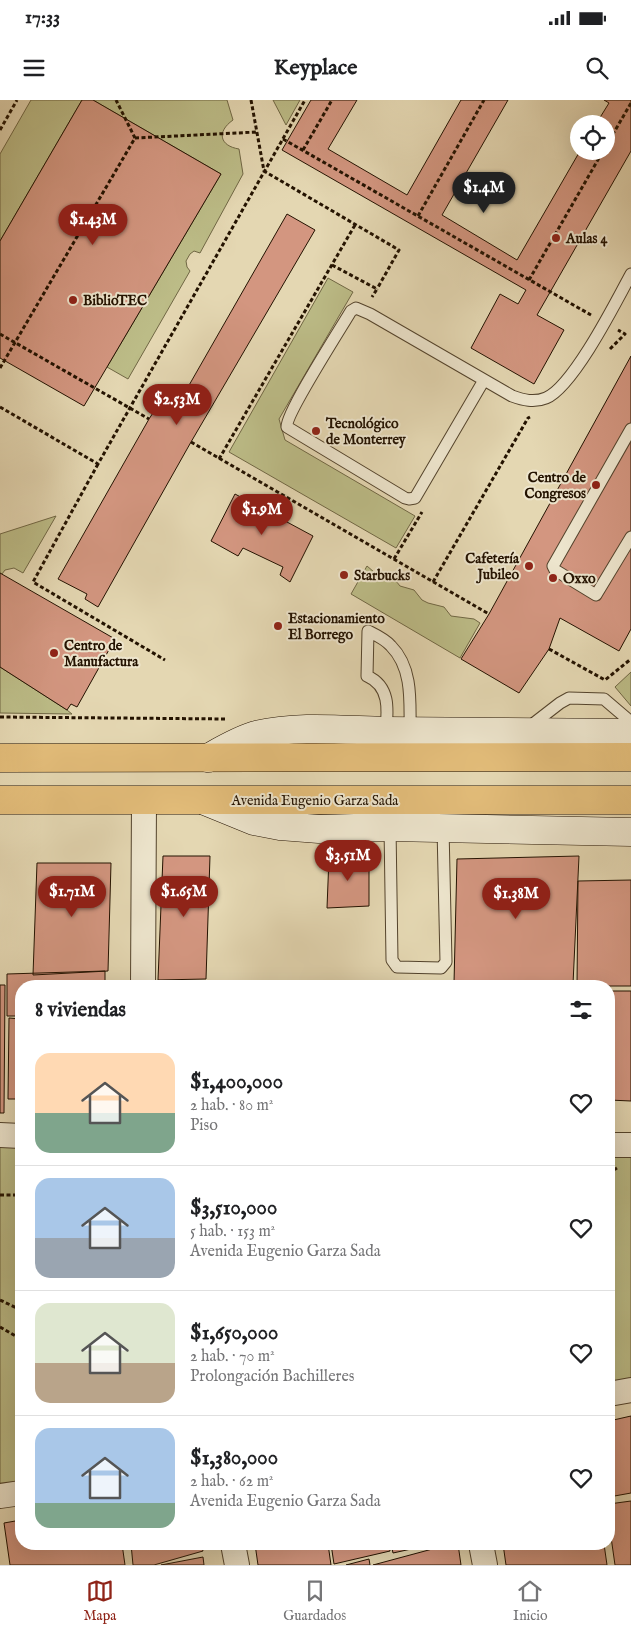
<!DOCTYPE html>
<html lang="es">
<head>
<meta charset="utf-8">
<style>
  :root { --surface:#fff; --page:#f6f6f6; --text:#202124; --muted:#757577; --line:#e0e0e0; --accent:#8f2418 }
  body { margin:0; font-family:"IM FELL English",serif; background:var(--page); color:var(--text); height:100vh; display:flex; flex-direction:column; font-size:19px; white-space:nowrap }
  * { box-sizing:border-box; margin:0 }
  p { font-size:16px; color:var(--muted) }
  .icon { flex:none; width:28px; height:28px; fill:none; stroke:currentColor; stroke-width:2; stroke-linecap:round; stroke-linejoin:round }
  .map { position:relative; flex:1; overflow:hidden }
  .side { position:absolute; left:15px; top:880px; width:600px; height:570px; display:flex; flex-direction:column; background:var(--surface); border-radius:20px; box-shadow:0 5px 20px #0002 }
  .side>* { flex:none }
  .tools { position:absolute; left:570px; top:15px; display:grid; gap:10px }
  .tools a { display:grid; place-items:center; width:45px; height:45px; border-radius:50%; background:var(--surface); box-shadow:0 5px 20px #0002; font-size:25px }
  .price { position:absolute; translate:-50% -42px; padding:0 11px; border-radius:18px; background:var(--accent); color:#fff; font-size:16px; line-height:32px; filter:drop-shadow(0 1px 2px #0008) }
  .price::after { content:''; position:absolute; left:50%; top:30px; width:15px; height:11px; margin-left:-8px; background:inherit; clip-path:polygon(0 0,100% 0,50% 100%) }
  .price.on { background:#222; color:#fff }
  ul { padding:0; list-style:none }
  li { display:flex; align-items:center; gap:15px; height:125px; padding:0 20px }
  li+li { border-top:1px solid var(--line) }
  li span { display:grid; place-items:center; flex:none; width:140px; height:100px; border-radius:15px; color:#555 }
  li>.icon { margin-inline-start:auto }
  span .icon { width:60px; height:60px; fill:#fffc; stroke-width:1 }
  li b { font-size:21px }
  h2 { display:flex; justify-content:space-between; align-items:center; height:60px; padding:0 20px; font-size:21px }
  .status { display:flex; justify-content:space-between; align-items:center; height:35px; padding:0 25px; background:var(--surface); direction:ltr }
  .status svg { height:14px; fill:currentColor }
  header { display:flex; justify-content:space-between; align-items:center; height:65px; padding:0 20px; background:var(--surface); font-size:22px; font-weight:700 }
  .tabs { display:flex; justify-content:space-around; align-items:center; height:70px; border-top:1px solid var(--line); background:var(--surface); font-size:14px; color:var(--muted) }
  .tabs a { display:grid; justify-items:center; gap:2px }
  .tabs .on { color:var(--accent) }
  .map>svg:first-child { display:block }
  .green { fill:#bcbc87; stroke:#706744 }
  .building { fill:#d39680; stroke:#231200 }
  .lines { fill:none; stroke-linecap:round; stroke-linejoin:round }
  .lane-casing { stroke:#53432c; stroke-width:13 }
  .street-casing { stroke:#53432c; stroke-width:26 }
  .secondary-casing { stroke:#231200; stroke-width:29 }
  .highway-casing { stroke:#231200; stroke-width:29 }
  .path { stroke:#231200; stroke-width:3; stroke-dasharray:4 2.5; stroke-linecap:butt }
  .lane { stroke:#ede5cd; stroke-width:11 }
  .street { stroke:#ede5cd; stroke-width:24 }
  .secondary { stroke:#ede5cd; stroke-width:28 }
  .highway { stroke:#e2bc79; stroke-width:28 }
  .poi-dot { fill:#8f2418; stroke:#ede5cd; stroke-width:2 }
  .labels { text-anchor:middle; stroke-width:4; stroke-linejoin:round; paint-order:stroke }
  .poi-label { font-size:14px; font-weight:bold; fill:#231200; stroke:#ede5cd; text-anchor:start }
  .street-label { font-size:14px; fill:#231200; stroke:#ede5cd }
</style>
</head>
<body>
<div class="status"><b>17:33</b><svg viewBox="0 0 49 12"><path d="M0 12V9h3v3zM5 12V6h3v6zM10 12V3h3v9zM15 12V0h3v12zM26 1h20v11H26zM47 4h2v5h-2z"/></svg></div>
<header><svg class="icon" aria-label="menu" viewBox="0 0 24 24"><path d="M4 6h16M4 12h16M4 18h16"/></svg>Keyplace<svg class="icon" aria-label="search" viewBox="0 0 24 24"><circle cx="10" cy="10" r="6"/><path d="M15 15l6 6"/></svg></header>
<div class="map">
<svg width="631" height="1465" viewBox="0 0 631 1465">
  <rect width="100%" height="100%" fill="#e4d7b2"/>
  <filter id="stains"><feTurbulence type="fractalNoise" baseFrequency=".004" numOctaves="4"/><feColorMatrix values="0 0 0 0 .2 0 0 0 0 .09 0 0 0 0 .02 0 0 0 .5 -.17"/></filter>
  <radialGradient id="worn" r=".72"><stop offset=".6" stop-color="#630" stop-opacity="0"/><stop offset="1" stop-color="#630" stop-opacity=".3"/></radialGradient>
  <path class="green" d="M31,0H82L0,141V54Z
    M93,0H227L233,20C216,32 220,46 239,49L243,74L200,153L194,151L190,154L186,161L187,167L190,171L128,279L107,267L221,74Z
    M273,0H300L286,25Z
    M328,178L353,192L279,319L285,340L415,416L396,448L229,352Z
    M56,416L23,473L14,468L5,470L2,474L0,473V434Z
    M367,466L374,472L387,473L392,476L400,486L414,490L422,500L428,503L444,507L451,516L474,519L480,523L460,558L351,494Z
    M0,567L67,610L72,614L0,613Z
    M631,572V606L615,587Z
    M157,881H345V886H156Z
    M0,1036L21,1037V1391L0,1395Z
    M609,1046H631V1286L609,1290Z"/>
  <path class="building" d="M82,0H93L221,74L84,306L0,258V141Z
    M311,0H357L328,49L407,95L461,0H508L442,115L517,160L580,51H606V24H596L609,3L604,0H631V51L537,215L564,230L534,284L471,248L500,194L518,204L526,190L282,50Z
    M287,114L315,130L191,342L98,507L85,499L87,494L58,479L149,319L166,293L180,301Z
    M631,256V529L619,551L560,518L549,549L519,593L461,559L489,514Z
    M235,394L313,436L290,482L280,475L283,467L243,448L238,456L211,441Z
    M0,473L115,539L77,607L71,604L67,610L0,567Z
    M163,756H210L206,879L158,880Z
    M369,756V806L327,808L329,757Z
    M579,756L573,884L454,883L457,759Z
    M37,763H111L108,871L33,875Z
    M631,780V886H577L578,781Z
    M105,871V886H21V916H7V874Z
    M0,885H5L4,1013H0Z
    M609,891H631V1001L609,1000Z
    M9,918L21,919V999H8Z
    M631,1316V1393L609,1397V1321Z
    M631,1401V1465H615L609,1423V1404Z
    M21,1420V1444H122L125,1465H10L4,1423Z
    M131,1444H201L203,1451L154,1465H133Z
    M255,1444H328L331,1465H258Z
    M331,1444H389L390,1451L334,1464Z
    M391,1444H434L393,1453Z
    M451,1444H458L461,1465H373Z
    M503,1444H604L607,1465H506Z
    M203,1457L204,1465H161Z
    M369,1459L370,1465H346Z"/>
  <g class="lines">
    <g class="lane-casing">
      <path id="lane" d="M484,280L415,398L409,399L405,398L287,327C285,315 341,228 351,211L356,208L370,214L512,296C523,300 534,303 546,298C573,287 616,202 631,174
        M631,329L553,466L555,470L596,495L631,437
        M529,627L560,603L569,598L604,599L631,622
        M386,631C388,609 390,586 367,576L368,531C376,535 385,539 391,546C413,568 410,602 410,631
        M390,727L392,860L397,867L441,868L446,862L443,728"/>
    </g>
    <g class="street-casing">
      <path id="street" d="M143,886L144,701
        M0,1035L21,1036
        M609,1045H631
        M609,1294L631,1290
        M0,1396L21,1393
        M233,1444L237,1465
        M481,1444L485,1465"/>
    </g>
    <g class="secondary-casing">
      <path id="secondary" d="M208,658C224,649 239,640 256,635C297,625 343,630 385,631C467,631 549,632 631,633
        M205,701L254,721L280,726L319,729L390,727L631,732"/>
    </g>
    <g class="highway-casing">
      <path id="highway" d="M0,658L631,657
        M0,700H631"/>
    </g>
    <path class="path" d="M251,0L264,71L399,150L377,189
      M0,30L17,0
      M135,38L257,32
      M283,39L591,215
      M606,46L631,3
      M303,50L332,0
      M418,116L484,0
      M332,165L377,189L372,197
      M529,180L603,51
      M0,234L149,319
      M610,249L625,234L618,230
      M0,268L135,38L116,0
      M0,307L98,364L305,0
      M191,342L489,514
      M219,359L355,125
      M98,364L33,482L165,560
      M394,459L422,412
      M433,482L528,318L530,317
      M549,549L605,580L631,559
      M0,617L227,619
      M609,1073L617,1068
      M0,1095H21
      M0,1200L21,1210
      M0,1227L21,1239"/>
    <use href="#lane" class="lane"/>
    <use href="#street" class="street"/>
    <use href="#secondary" class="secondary"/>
    <use href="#highway" class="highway"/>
  </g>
  <g class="poi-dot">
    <circle cx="556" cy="138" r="5"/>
    <circle cx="73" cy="200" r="5"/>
    <circle cx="316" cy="331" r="5"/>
    <circle cx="596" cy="385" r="5"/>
    <circle cx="529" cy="466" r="5"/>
    <circle cx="344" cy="475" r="5"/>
    <circle cx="553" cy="478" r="5"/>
    <circle cx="278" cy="526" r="5"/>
    <circle cx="54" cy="553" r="5"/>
  </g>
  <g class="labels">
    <g class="poi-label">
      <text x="566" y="143">Aulas 4</text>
      <text x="83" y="205">BiblioTEC</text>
      <text x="326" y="328">Tecnológico<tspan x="326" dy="16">de Monterrey</tspan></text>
      <text x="586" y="382" text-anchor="end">Centro de<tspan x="586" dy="16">Congresos</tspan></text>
      <text x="519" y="463" text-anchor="end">Cafetería<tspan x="519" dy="16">Jubileo</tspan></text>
      <text x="354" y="480">Starbucks</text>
      <text x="563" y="483">Oxxo</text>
      <text x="288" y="523">Estacionamiento<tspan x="288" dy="16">El Borrego</tspan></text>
      <text x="64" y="550">Centro de<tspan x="64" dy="16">Manufactura</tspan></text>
    </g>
    <g class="street-label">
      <text x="315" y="705">Avenida Eugenio Garza Sada</text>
    </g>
  </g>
  <rect width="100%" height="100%" filter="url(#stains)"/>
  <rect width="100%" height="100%" fill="url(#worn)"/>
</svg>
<div class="tools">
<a><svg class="icon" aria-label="locate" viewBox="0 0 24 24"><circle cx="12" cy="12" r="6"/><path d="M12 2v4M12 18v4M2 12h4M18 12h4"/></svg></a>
</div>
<b class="price on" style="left:484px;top:114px">$1.4M</b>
<b class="price" style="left:93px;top:146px">$1.43M</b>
<b class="price" style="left:177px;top:326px">$2.53M</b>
<b class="price" style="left:262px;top:436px">$1.9M</b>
<b class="price" style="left:348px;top:782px">$3.51M</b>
<b class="price" style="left:72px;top:818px">$1.71M</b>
<b class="price" style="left:184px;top:818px">$1.65M</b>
<b class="price" style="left:516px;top:820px">$1.38M</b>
<section class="side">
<h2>8 viviendas<svg class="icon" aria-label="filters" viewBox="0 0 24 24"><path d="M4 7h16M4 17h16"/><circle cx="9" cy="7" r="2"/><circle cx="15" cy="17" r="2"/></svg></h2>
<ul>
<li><span style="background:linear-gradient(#ffd9b3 60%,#7fa58c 0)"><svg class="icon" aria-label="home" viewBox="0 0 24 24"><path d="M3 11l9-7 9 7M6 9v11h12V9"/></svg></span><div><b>$1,400,000</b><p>2 hab. · 80 m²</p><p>Piso</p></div><svg class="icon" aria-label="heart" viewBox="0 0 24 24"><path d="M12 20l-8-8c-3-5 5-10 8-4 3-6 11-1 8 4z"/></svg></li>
<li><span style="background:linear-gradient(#a9c7e8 60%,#9aa5b1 0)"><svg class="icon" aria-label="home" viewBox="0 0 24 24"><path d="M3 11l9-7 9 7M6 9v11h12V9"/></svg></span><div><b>$3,510,000</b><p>5 hab. · 153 m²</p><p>Avenida Eugenio Garza Sada</p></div><svg class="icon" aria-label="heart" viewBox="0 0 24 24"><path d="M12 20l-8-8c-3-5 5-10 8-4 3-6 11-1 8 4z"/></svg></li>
<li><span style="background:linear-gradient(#dfe7d0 60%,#b9a48a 0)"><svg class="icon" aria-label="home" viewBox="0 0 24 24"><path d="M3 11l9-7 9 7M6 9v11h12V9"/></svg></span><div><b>$1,650,000</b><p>2 hab. · 70 m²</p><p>Prolongación Bachilleres</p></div><svg class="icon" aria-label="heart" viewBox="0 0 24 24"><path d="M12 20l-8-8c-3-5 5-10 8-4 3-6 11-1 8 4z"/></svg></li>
<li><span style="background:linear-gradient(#a9c7e8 75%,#7fa58c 0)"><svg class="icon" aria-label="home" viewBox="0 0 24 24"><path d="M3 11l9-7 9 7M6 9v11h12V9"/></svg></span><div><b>$1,380,000</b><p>2 hab. · 62 m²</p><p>Avenida Eugenio Garza Sada</p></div><svg class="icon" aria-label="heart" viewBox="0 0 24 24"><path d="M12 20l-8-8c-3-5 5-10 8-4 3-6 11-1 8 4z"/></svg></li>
</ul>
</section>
</div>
<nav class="tabs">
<a class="on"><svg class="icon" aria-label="map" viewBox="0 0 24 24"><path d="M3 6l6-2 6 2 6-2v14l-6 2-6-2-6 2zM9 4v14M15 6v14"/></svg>Mapa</a>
<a><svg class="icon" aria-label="saved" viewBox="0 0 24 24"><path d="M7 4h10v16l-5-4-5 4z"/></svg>Guardados</a>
<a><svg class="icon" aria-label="home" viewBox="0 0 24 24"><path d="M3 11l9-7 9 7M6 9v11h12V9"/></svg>Inicio</a>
</nav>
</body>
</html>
